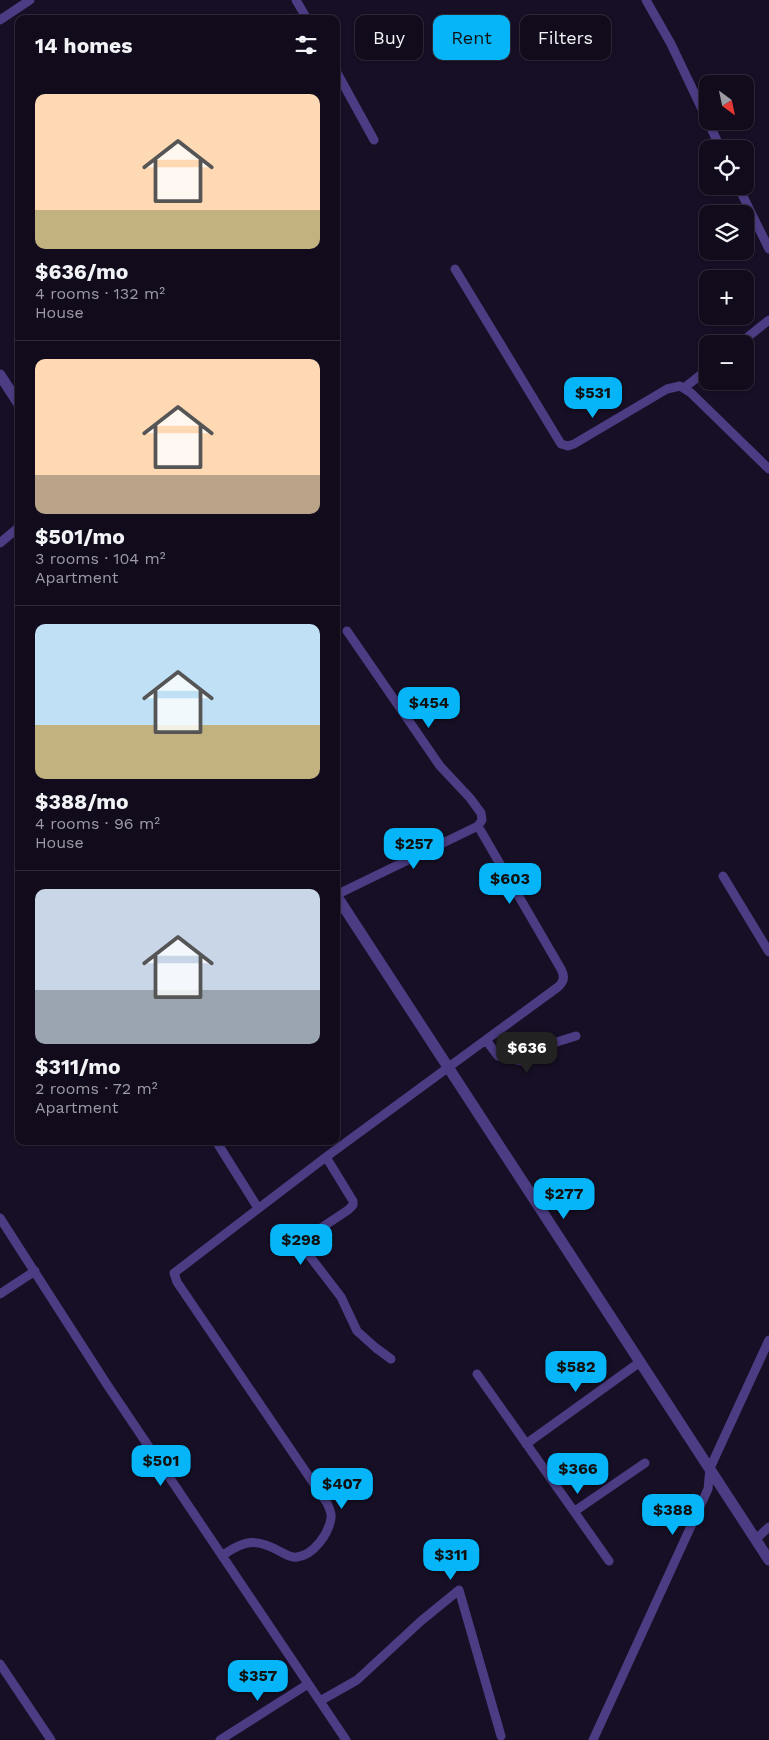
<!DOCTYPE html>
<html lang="en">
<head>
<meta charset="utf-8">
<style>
  :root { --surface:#110b1c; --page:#1e1929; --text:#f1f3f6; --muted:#9c9ba3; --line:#302b3b; --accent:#06b4f8 }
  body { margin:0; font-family:"Work Sans",sans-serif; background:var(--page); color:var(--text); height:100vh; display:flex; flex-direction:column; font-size:19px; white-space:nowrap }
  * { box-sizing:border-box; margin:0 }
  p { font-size:16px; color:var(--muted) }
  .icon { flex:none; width:28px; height:28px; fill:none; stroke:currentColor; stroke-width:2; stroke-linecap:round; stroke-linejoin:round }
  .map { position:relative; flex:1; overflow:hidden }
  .drawer { position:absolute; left:15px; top:15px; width:325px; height:1130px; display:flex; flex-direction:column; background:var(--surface); border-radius:10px; box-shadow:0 1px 4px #0004,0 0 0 1px var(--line) }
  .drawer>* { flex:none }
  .banner { position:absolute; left:355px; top:15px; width:339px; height:45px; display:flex; gap:10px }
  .needle { width:32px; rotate:147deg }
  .buttons { position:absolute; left:699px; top:75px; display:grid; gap:10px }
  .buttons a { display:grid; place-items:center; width:55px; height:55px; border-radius:10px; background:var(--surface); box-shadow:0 1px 4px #0004,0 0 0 1px var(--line); font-size:25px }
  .price { position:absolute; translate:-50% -42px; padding:0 11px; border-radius:10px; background:var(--accent); color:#111; font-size:16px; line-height:32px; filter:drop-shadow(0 1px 2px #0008) }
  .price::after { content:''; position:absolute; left:50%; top:30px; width:15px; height:11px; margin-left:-8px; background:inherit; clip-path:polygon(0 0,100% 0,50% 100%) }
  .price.current { background:#222; color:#fff }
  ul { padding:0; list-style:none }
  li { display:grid; align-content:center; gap:10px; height:265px; padding:0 20px }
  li+li { border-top:1px solid var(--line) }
  li span { display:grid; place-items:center; height:155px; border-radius:10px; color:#555 }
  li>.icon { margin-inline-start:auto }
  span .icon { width:90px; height:90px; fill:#fffc; stroke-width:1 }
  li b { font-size:21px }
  h2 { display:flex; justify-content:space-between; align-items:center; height:60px; padding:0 20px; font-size:21px }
  .tag { padding:0 18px; border-radius:10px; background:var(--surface); box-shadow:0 1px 4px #0004,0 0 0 1px var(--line); font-size:18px; line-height:45px }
  .tag.current { background:var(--accent); color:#111 }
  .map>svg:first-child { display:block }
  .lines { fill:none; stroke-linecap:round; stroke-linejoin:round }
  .minor { stroke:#4b3c83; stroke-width:9 }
  .tertiary { stroke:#4b3c83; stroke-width:11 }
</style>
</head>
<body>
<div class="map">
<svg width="769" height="1740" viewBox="0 0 769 1740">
  <rect width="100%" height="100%" fill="#170f25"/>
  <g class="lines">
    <path class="minor" d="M296,0L307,19
      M646,0L671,44L721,149
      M0,20L30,0
      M336,71L374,140
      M738,186L769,249
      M455,269L561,444L568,446L574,444L667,389L680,386L691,393L769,469
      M739,344L769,320
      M684,388L708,369
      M0,543L19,527
      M723,876L769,952
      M336,895L478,826L482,820L481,813L470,798L440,766L347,631
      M486,1040L498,1056L527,1062L533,1059L543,1047L547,1045L576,1036
      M216,1141L258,1208
      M326,1157L353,1201V1205L348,1210L309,1236L305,1242V1250L341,1297L357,1331L376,1348L391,1359
      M0,1218L106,1383L346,1740
      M0,1294L35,1271
      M477,1374L609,1561
      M526,1444L640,1362
      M575,1511L645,1463
      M756,1539L769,1527
      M222,1556C246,1538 258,1539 283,1553C287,1555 292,1558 297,1557C314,1555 329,1533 331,1518C332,1513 329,1508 327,1503L177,1282L174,1273L326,1157L558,987C564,982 565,976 561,969L478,826
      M0,1664L51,1740
      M320,1701L357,1680L421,1621L459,1590L501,1736
      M220,1740L308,1684
      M593,1740L708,1489L710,1468L769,1340"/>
    <path class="tertiary" d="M0,375L19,404
      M336,895L769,1560"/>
  </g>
</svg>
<div class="buttons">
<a><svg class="needle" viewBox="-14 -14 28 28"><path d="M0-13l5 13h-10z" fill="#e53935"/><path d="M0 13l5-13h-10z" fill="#9c9ba3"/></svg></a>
<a><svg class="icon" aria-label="locate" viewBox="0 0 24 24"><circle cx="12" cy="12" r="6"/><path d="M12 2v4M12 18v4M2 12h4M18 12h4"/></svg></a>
<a><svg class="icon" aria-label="layers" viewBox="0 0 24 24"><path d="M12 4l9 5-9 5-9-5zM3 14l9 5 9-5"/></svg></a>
<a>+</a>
<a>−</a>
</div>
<b class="price" style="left:593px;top:419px">$531</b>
<b class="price" style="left:429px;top:729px">$454</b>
<b class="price" style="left:414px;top:870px">$257</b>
<b class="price" style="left:510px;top:905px">$603</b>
<b class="price current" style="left:527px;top:1074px">$636</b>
<b class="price" style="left:564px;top:1220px">$277</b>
<b class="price" style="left:301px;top:1266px">$298</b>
<b class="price" style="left:576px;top:1393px">$582</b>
<b class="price" style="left:161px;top:1487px">$501</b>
<b class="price" style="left:578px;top:1495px">$366</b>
<b class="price" style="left:342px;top:1510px">$407</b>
<b class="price" style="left:673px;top:1536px">$388</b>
<b class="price" style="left:451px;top:1581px">$311</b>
<b class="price" style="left:258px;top:1702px">$357</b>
<div class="banner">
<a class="tag">Buy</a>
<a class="tag current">Rent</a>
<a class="tag">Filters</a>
</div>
<section class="drawer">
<h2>14 homes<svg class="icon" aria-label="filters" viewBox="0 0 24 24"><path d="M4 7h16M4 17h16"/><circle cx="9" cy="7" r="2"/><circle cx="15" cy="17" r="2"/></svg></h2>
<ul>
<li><span style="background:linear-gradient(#ffd9b3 75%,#c2b280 0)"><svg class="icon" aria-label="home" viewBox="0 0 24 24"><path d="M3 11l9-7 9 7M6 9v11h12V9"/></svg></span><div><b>$636/mo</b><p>4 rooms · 132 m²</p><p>House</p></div></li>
<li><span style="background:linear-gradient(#ffd9b3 75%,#b9a48a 0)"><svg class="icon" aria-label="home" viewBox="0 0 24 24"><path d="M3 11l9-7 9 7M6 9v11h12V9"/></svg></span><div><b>$501/mo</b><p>3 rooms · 104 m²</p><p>Apartment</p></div></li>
<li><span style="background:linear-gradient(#bfe0f5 65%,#c2b280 0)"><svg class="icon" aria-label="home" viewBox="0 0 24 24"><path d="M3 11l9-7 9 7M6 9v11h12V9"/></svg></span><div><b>$388/mo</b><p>4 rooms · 96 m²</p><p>House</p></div></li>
<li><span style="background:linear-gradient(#c9d6e8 65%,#9aa5b1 0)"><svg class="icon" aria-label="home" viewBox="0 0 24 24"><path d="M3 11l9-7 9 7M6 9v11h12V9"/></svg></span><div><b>$311/mo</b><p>2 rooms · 72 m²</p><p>Apartment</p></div></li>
</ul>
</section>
</div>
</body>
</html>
